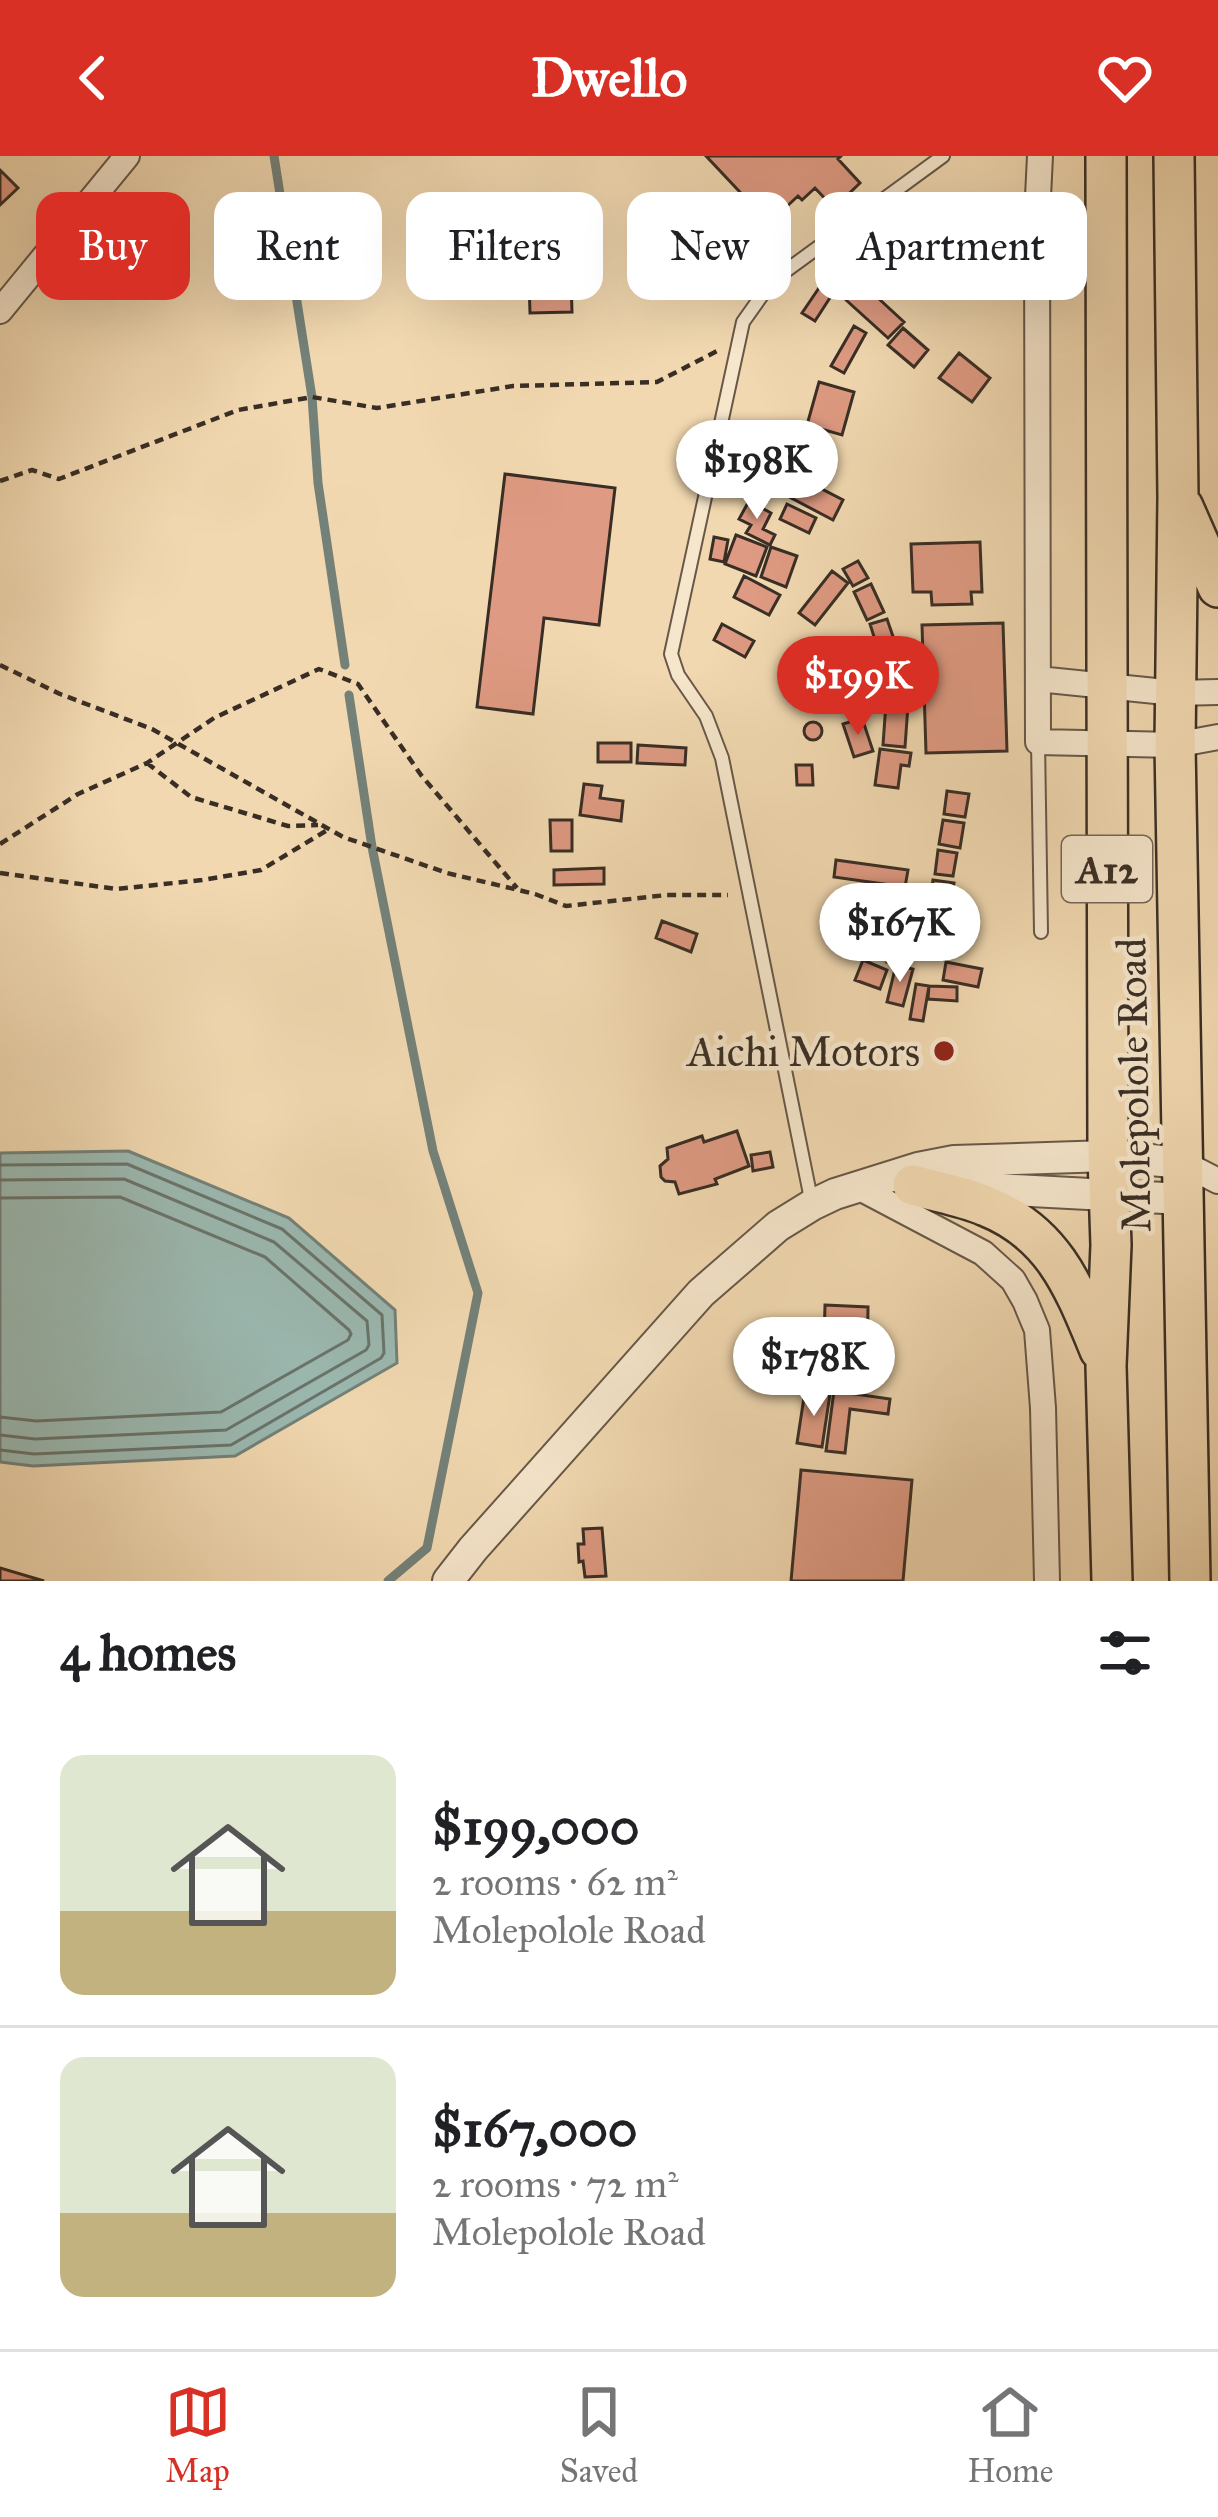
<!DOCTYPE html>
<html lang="en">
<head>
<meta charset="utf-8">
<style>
  :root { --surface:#fff; --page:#f6f6f6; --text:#202124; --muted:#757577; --line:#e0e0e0; --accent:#d93025 }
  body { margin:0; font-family:"IM FELL Great Primer",serif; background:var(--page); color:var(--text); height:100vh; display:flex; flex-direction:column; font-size:45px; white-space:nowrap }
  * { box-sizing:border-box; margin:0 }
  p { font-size:39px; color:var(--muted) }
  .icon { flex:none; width:66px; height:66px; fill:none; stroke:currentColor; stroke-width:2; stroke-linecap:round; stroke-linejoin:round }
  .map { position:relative; height:1425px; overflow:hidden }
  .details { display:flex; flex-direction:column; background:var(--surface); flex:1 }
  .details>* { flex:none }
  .top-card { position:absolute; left:36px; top:36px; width:1146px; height:108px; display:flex; gap:24px }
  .price { position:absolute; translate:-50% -102px; padding:0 27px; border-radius:42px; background:#fff; color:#222; font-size:39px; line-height:78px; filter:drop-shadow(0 3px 6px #0008) }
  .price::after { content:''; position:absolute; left:50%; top:72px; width:36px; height:27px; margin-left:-18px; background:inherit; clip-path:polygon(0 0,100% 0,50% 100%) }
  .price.active { background:var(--accent); color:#fff }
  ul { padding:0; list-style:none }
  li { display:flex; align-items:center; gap:36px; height:300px; padding:0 60px }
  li+li { border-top:3px solid var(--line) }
  li span { display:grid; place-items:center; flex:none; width:336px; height:240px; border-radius:24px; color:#555 }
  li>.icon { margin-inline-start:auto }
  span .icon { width:144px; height:144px; fill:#fffc; stroke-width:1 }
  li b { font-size:51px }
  h2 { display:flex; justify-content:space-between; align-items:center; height:144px; padding:0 60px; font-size:51px }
  .tag { padding:0 42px; border-radius:24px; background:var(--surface); box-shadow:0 12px 48px #0002; font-size:42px; line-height:108px }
  .tag.active { background:var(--accent); color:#fff }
  header { display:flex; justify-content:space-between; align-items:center; height:156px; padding:0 60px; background:var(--accent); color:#fff; font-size:54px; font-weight:800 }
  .tab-bar { display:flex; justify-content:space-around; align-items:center; height:168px; border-top:3px solid var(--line); background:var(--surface); font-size:33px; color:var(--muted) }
  .tab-bar a { display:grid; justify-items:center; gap:6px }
  .tab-bar .active { color:var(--accent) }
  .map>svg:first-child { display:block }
  .water { fill:#9bb9b1; stroke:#748179; stroke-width:3 }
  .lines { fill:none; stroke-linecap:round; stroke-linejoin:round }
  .shore { stroke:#6a746b; stroke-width:3 }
  .stream { stroke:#748179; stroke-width:9 }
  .building { fill:#de9a82; stroke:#392e25; stroke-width:3 }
  .service-casing { stroke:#675848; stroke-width:16 }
  .minor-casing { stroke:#675848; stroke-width:28 }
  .tertiary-casing { stroke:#675848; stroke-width:34 }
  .primary-casing { stroke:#392e25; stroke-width:44 }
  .path { stroke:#392e25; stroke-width:4.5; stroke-dasharray:9 6; stroke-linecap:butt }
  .service { stroke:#f6e6cc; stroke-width:12 }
  .minor { stroke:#f6e6cc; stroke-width:24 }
  .tertiary { stroke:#f6e6cc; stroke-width:30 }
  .primary { stroke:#f1d8b0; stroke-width:39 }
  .poi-dot { fill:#8f2418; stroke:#f6e6cc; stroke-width:4.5 }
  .labels { text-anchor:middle; stroke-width:9; stroke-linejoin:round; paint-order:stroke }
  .shield { fill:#f6e6cc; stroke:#726557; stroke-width:3 }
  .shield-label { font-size:39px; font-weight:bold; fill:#392e25 }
  .poi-label { font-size:42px; fill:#392e25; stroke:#f6e6cc; text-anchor:end }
  .street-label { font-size:42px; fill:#392e25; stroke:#f6e6cc }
</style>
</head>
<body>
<header><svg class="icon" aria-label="back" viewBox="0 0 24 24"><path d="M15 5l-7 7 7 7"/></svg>Dwello<svg class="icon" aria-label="heart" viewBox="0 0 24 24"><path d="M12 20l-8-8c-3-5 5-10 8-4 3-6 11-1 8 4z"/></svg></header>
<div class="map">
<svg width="1218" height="1425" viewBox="0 0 1218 1425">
  <rect width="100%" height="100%" fill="#f1d8b0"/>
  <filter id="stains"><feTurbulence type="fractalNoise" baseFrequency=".00167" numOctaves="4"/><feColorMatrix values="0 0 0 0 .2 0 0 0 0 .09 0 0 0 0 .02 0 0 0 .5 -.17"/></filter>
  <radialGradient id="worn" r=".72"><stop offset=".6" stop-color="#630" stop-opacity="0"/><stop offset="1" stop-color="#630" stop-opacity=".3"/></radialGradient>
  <path class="water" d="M128,995L289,1062L395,1154L397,1207L235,1300L33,1310L0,1306V997Z"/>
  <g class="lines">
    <path class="shore" d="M0,1009L127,1008L282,1073L382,1159L384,1197L381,1202L231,1289L34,1298L0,1294
      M0,1024L124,1023L274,1086L367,1165L369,1189L366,1194L226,1274L35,1283L0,1279
      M0,1042L120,1041L265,1101L349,1174L351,1178L348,1184L221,1256L36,1265L0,1261"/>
    <path class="stream" d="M274,0L312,241L318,327L345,509
      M349,539L372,691L433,995L478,1137L427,1392L388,1425"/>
  </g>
  <path class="building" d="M706,0H841L838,3L860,27L834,52L815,32L802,44L798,40L769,67Z
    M0,14L18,32L0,49Z
    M539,40L573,44L566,105L532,101Z
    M952,46L962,61L898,103L888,87Z
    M851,117L904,166L888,182L835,134Z
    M571,123L572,156L530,157L529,125Z
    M823,126L835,134L815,165L802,157Z
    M854,170L866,177L844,217L831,210Z
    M903,172L928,194L914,211L888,189Z
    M959,197L990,222L972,246L939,222Z
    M819,226L854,236L842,279L807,269Z
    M743,310L776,325L768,344L734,329Z
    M787,315L843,344L833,364L776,334Z
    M505,318L615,332L599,469L544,462L533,558L477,551Z
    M749,345L771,357L763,373L775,379L770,389L746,377L751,369L739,363Z
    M787,348L816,362L809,377L780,363Z
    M736,379L767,391L756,420L725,408Z
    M714,381L728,384L724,406L710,403Z
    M980,386L982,436H971L972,448L932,449L931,436H913L911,388Z
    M771,391L797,400L786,431L761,421Z
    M858,405L868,422L853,430L843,413Z
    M832,415L848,427L815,469L799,457Z
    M744,420L780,439L769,459L734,441Z
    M871,428L884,456L867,464L854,436Z
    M887,463L899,498L881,503L870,468Z
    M1003,467L1007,595L926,597L922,469Z
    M722,468L754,485L745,501L714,484Z
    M874,486L878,504L848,511L844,494Z
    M857,529L861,546L827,554L823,537Z
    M886,547L908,549L905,591L883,589Z
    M862,562L873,595L854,601L843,568Z
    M804 575a9 9 0 1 1 18 0a9 9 0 1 1-18 0Z
    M598,587H631V606H598Z
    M638,589L686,592L685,609L637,607Z
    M880,593L911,597L909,610L901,609L898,632L875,629Z
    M796,609H812L813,629H797Z
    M584,628L602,630L600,642L623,645L621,665L580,659Z
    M947,635L969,638L965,661L944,658Z
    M550,664H572V695H551Z
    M943,664L964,667L960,692L939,688Z
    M938,694L957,697L953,720L935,718Z
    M836,704L908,714L905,731L834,721Z
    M604,712V728L554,729V714Z
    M933,724L954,727L950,751L930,748Z
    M931,752L951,755L948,779L927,776Z
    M830,758L884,764L882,787L827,780Z
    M662,765L697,778L691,796L656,782Z
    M895,769L916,773L909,810L887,806Z
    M863,804L887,814L880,833L855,824Z
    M946,806L982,813L978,831L943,824Z
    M896,809L913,813L903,850L887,846Z
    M916,828L929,830L923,865L910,863Z
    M929,830L957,831V845L928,843Z
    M737,975L749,1010L715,1023L717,1028L679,1038L675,1026L665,1025L661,1021L660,1010L668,1003L667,992L702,980L704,986Z
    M770,996L773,1011L753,1015L751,999Z
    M825,1149L868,1151L867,1215H878L877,1227L823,1226Z
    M805,1235L830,1238L822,1291L797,1287Z
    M834,1235L890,1243L888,1258L850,1253L845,1297L826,1295Z
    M801,1314L912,1324L903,1425H791Z
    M602,1372L606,1420L585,1421L583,1405L579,1406L578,1388H584L583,1373Z
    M0,1412L44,1425H0Z"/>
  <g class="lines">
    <g class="service-casing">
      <path id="service" d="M1038,586L1041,776
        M812,1048L722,602L706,560L678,519L671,498L743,166L772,125L943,0"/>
    </g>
    <g class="minor-casing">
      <path id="minor" d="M1040,0L1037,61L1038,586L1175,589L1218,581
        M0,155L127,0
        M1038,523L1175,537L1218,536
        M1183,1007L1218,1025
        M858,1031L983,1097L1013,1124L1025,1145L1037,1174L1043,1252L1047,1425"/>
    </g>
    <g class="tertiary-casing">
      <path id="tertiary" d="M957,1031L1183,1043
        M448,1425L473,1393L701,1137L778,1070L812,1049L835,1038L918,1012L954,1005L1108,1000L1183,1007"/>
    </g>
    <g class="primary-casing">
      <path id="primary" d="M1106,0L1108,1000L1111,1089L1106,1210L1112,1425
        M1174,0L1178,341L1175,589L1190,1425
        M1183,351L1218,431
        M913,1029C937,1036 963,1040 986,1050C1054,1077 1074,1131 1100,1194"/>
    </g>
    <path class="path" d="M0,325L32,314L59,323L238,254L312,241L377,252L513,230L657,226L717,195
      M0,509L60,538L152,573L343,681L447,717L535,738L566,750L667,739H728
      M147,607L191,641L288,670L318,669
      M0,688L78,638L147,607L214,562L319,513L358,528L421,619L517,732
      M0,717L117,733L202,724L261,714L329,673"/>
    <use href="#service" class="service"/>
    <use href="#minor" class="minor"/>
    <use href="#tertiary" class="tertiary"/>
    <use href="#primary" class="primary"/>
  </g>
  <circle class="poi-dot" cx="944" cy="895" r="12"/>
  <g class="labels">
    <rect class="shield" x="1062" y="680" width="90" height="66" rx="9"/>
    <g class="shield-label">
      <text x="1107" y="727">A12</text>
    </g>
    <g class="poi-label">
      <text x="920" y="910">Aichi Motors</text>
    </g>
    <g class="street-label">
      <text transform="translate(1133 929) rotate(-91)" y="15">Molepolole Road</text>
    </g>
  </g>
  <rect width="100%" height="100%" filter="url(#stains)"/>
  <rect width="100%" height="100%" fill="url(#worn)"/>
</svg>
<b class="price" style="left:757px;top:366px">$198K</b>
<b class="price active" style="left:858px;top:582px">$199K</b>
<b class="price" style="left:900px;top:829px">$167K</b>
<b class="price" style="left:814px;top:1263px">$178K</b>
<div class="top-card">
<a class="tag active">Buy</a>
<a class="tag">Rent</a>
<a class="tag">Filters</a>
<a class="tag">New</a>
<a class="tag">Apartment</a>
</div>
</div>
<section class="details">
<h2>4 homes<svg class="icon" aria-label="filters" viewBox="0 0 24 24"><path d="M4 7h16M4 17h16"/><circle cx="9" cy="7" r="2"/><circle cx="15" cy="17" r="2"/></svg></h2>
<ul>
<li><span style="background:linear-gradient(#dfe7d0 65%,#c2b280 0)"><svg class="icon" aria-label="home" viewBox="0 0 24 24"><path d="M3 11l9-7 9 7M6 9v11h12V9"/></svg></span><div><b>$199,000</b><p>2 rooms · 62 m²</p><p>Molepolole Road</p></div></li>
<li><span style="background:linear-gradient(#dfe7d0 65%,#c2b280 0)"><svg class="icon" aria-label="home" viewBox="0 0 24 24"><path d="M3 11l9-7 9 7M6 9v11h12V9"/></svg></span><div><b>$167,000</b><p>2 rooms · 72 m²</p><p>Molepolole Road</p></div></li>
</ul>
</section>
<nav class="tab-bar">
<a class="active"><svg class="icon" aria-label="map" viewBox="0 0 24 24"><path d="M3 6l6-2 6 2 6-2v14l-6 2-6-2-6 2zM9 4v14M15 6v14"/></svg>Map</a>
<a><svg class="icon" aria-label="saved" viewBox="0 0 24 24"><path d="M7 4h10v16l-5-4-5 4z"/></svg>Saved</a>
<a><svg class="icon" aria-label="home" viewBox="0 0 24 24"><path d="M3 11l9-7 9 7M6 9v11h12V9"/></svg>Home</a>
</nav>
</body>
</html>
